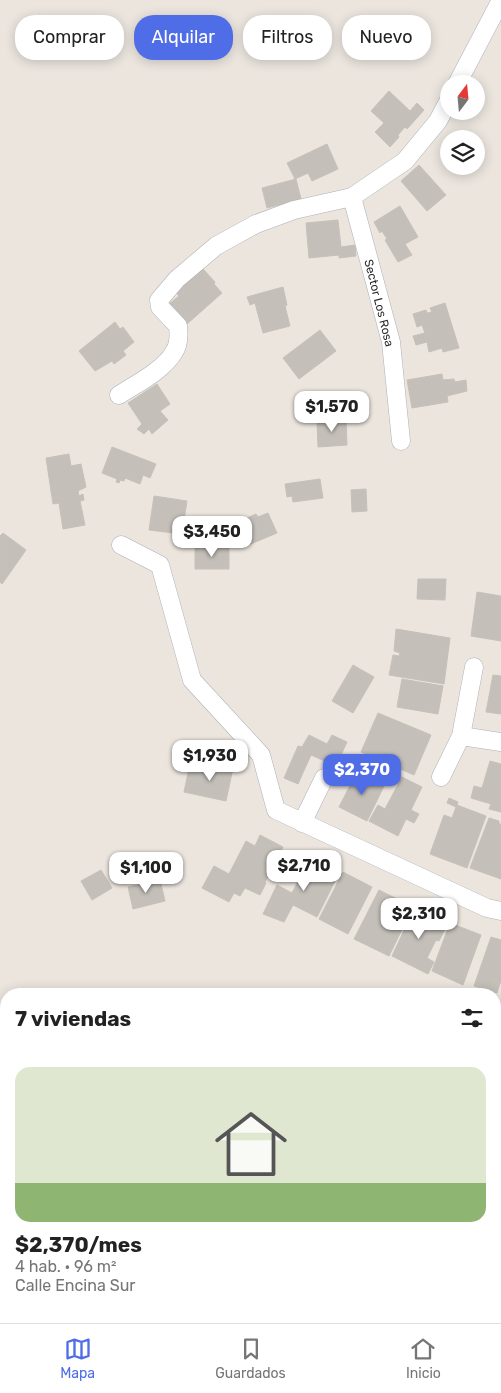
<!DOCTYPE html>
<html lang="es">
<head>
<meta charset="utf-8">
<style>
  :root { --surface:#fff; --page:#f2f2f2; --text:#222; --muted:#767676; --line:#e0e0e0; --accent:#4f6de7 }
  body { margin:0; font-family:Rubik,sans-serif; background:var(--page); color:var(--text); height:100vh; display:flex; flex-direction:column; font-size:19px; white-space:nowrap }
  * { box-sizing:border-box; margin:0 }
  p { font-size:16px; color:var(--muted) }
  .icon { flex:none; width:28px; height:28px; fill:none; stroke:currentColor; stroke-width:2; stroke-linecap:round; stroke-linejoin:round }
  .map { position:relative; flex:1; overflow:hidden }
  .drawer { position:absolute; left:0px; top:988px; width:501px; height:336px; display:flex; flex-direction:column; background:var(--surface); border-radius:20px 20px 0 0; box-shadow:0 2px 12px #0003 }
  .drawer>* { flex:none }
  .hud { position:absolute; left:15px; top:15px; width:471px; height:45px; display:flex; gap:10px }
  .needle { width:32px; rotate:16deg }
  .fabs { position:absolute; left:440px; top:75px; display:grid; gap:10px }
  .fabs a { display:grid; place-items:center; width:45px; height:45px; border-radius:50%; background:var(--surface); box-shadow:0 2px 12px #0003; font-size:25px }
  .price { position:absolute; translate:-50% -42px; padding:0 11px; border-radius:10px; background:#fff; color:#222; font-size:16px; line-height:32px; filter:drop-shadow(0 1px 2px #0008) }
  .price::after { content:''; position:absolute; left:50%; top:30px; width:15px; height:11px; margin-left:-8px; background:inherit; clip-path:polygon(0 0,100% 0,50% 100%) }
  .price.current { background:var(--accent); color:#fff }
  ul { padding:0; list-style:none }
  li { display:grid; align-content:center; gap:10px; height:265px; padding:0 15px }
  li+li { border-top:1px solid var(--line) }
  li span { display:grid; place-items:center; height:155px; border-radius:15px; color:#555 }
  li>.icon { margin-inline-start:auto }
  span .icon { width:90px; height:90px; fill:#fffc; stroke-width:1 }
  li b { font-size:21px }
  h2 { display:flex; justify-content:space-between; align-items:center; height:60px; padding:0 15px; font-size:21px }
  .chip { padding:0 18px; border-radius:20px; background:var(--surface); box-shadow:0 2px 12px #0003; font-size:18px; line-height:45px }
  .chip.current { background:var(--accent); color:#fff }
  .menu { display:flex; justify-content:space-around; align-items:center; height:70px; border-top:1px solid var(--line); background:var(--surface); font-size:14px; color:var(--muted) }
  .menu a { display:grid; justify-items:center; gap:2px }
  .menu .current { color:var(--accent) }
  .map>svg:first-child { display:block }
  .building { fill:#c4bfb9; stroke:#c6c1b8 }
  .lines { fill:none; stroke-linecap:round; stroke-linejoin:round }
  .minor-casing { stroke:#aeb0b9; stroke-width:19 }
  .minor { stroke:#fff; stroke-width:18 }
  .labels { text-anchor:middle; stroke-width:4; stroke-linejoin:round; paint-order:stroke }
  .street-label { font-size:12px; fill:#2a2a2a; stroke:#fff }
</style>
</head>
<body>
<div class="map">
<svg width="501" height="1323" viewBox="0 0 501 1323">
  <rect width="100%" height="100%" fill="#ebe5de"/>
  <path class="building" d="M389,91L410,111L417,103L424,110L407,129L405,127L398,135L399,137L390,147L375,132L384,123L371,111Z
    M327,144L338,169L312,181L308,173L295,179L287,163Z
    M419,165L446,195L427,211L401,181Z
    M296,179L301,199L267,208L262,188Z
    M400,206L418,237L405,244L412,255L398,262L385,240L387,239L382,231L380,233L374,222Z
    M338,220L341,247L355,245L356,256L339,258V255L309,258L306,223Z
    M203,269L215,282L214,284L222,293L187,324L169,304L179,296L173,289L192,272L196,276Z
    M283,287L287,305L285,306L290,326L263,333L255,303L250,305L247,297Z
    M445,303L459,348L443,352L442,348L429,352L427,342L416,345L413,336L425,333L422,325L417,327L413,314L426,310L427,313L432,312L430,308Z
    M115,322L120,329L123,327L134,342L123,351L126,355L114,364L112,361L95,371L79,351Z
    M320,330L336,351L299,379L283,358Z
    M442,374L443,380L454,379L455,382L466,380L467,391L447,396L448,402L412,408L407,380Z
    M157,384L170,404L160,411L168,420L152,434L149,429L144,434L137,429L142,424L128,403Z
    M346,420L347,445L318,447L317,422Z
    M112,447L156,464L150,478L143,475L140,484L125,478L124,481L120,480L119,483L116,482L117,479L102,473Z
    M69,454L71,466L81,464L86,487L78,491L79,496L83,494L84,500L80,501L85,525L63,529L59,503L53,504L46,458Z
    M320,479L323,498L293,502L292,496L287,497L285,484Z
    M366,489L367,511L352,512L351,490Z
    M154,496L187,501L182,534L149,530Z
    M268,513L277,533L246,546L236,523L256,514L258,517Z
    M3,533L26,550L2,584L0,582V536Z
    M195,547L229,548V569H195Z
    M418,579H446L445,600L417,599Z
    M477,592L501,596V641L471,636Z
    M396,629L450,638L444,684L389,675L393,655L399,656L400,653L394,651Z
    M353,665L374,677L353,713L332,701Z
    M493,675L501,676V714L486,712Z
    M402,679L443,686L438,714L397,707Z
    M378,713L431,735L414,775L361,752Z
    M309,735L327,744L332,735L347,742L336,766L311,755L298,784L284,778L298,746L302,747Z
    M490,761L501,764V812L489,809L491,804L471,798L474,786L482,788Z
    M210,762L233,768L226,801L184,792L189,768L208,772Z
    M358,770L385,784L367,821L339,807Z
    M402,777L422,787L411,810L419,814L414,823L406,819L398,836L369,821L378,805L385,809Z
    M449,798L458,802L457,805L486,816L467,868L430,854L444,815L452,818L456,807L447,803Z
    M489,818L499,821V824H501V879L470,868Z
    M260,835L283,847L265,882L266,883L260,895L245,888L240,896L234,893L229,902L202,888L214,866L229,874L246,841L255,846Z
    M311,856L340,871L317,917L293,905L284,922L263,914L277,885L292,893Z
    M101,870L112,888L92,900L81,881Z
    M343,872L372,887L348,934L319,919Z
    M160,880L165,901L133,909L128,887Z
    M379,890L413,907L389,956L354,939Z
    M415,907L444,922L443,926L446,927L439,941L436,940L427,958L434,962L428,974L392,956Z
    M450,923L481,935L463,985L432,971Z
    M491,937L501,940V983H500L497,993L474,986Z
    M6,1237V1303L0,1257V1238Z
    M8,1318H26L27,1323H9Z
    M180,1318H232L221,1323H183Z
    M430,1320L451,1323H430Z"/>
  <g class="lines">
    <g class="minor-casing">
      <path id="minor" d="M457,84L501,0
        M352,197L391,342L401,441
        M119,395C136,384 164,370 174,352C179,345 179,335 178,326L160,307L159,300L177,279L216,246L256,224L294,210L352,197L405,161L438,121L449,100
        M121,545L160,565L192,680L261,755L276,810L487,908L501,911
        M461,736L501,742
        M441,777L461,736L474,667
        M302,823L324,778
        M38,1318L40,1323
        M355,1318L363,1323"/>
    </g>
    <use href="#minor" class="minor"/>
  </g>
  <g class="labels">
    <g class="street-label">
      <text transform="translate(379 303) rotate(76)" y="4">Sector Los Rosa</text>
    </g>
  </g>
</svg>
<div class="fabs">
<a><svg class="needle" viewBox="-14 -14 28 28"><path d="M0-13l5 13h-10z" fill="#e53935"/><path d="M0 13l5-13h-10z" fill="#767676"/></svg></a>
<a><svg class="icon" aria-label="layers" viewBox="0 0 24 24"><path d="M12 4l9 5-9 5-9-5zM3 14l9 5 9-5"/></svg></a>
</div>
<b class="price" style="left:332px;top:433px">$1,570</b>
<b class="price" style="left:212px;top:558px">$3,450</b>
<b class="price" style="left:210px;top:782px">$1,930</b>
<b class="price current" style="left:362px;top:796px">$2,370</b>
<b class="price" style="left:304px;top:892px">$2,710</b>
<b class="price" style="left:146px;top:894px">$1,100</b>
<b class="price" style="left:419px;top:940px">$2,310</b>
<div class="hud">
<a class="chip">Comprar</a>
<a class="chip current">Alquilar</a>
<a class="chip">Filtros</a>
<a class="chip">Nuevo</a>
</div>
<section class="drawer">
<h2>7 viviendas<svg class="icon" aria-label="filters" viewBox="0 0 24 24"><path d="M4 7h16M4 17h16"/><circle cx="9" cy="7" r="2"/><circle cx="15" cy="17" r="2"/></svg></h2>
<ul>
<li><span style="background:linear-gradient(#dfe7d0 75%,#8fb573 0)"><svg class="icon" aria-label="home" viewBox="0 0 24 24"><path d="M3 11l9-7 9 7M6 9v11h12V9"/></svg></span><div><b>$2,370/mes</b><p>4 hab. · 96 m²</p><p>Calle Encina Sur</p></div></li>
</ul>
</section>
</div>
<nav class="menu">
<a class="current"><svg class="icon" aria-label="map" viewBox="0 0 24 24"><path d="M3 6l6-2 6 2 6-2v14l-6 2-6-2-6 2zM9 4v14M15 6v14"/></svg>Mapa</a>
<a><svg class="icon" aria-label="saved" viewBox="0 0 24 24"><path d="M7 4h10v16l-5-4-5 4z"/></svg>Guardados</a>
<a><svg class="icon" aria-label="home" viewBox="0 0 24 24"><path d="M3 11l9-7 9 7M6 9v11h12V9"/></svg>Inicio</a>
</nav>
</body>
</html>
